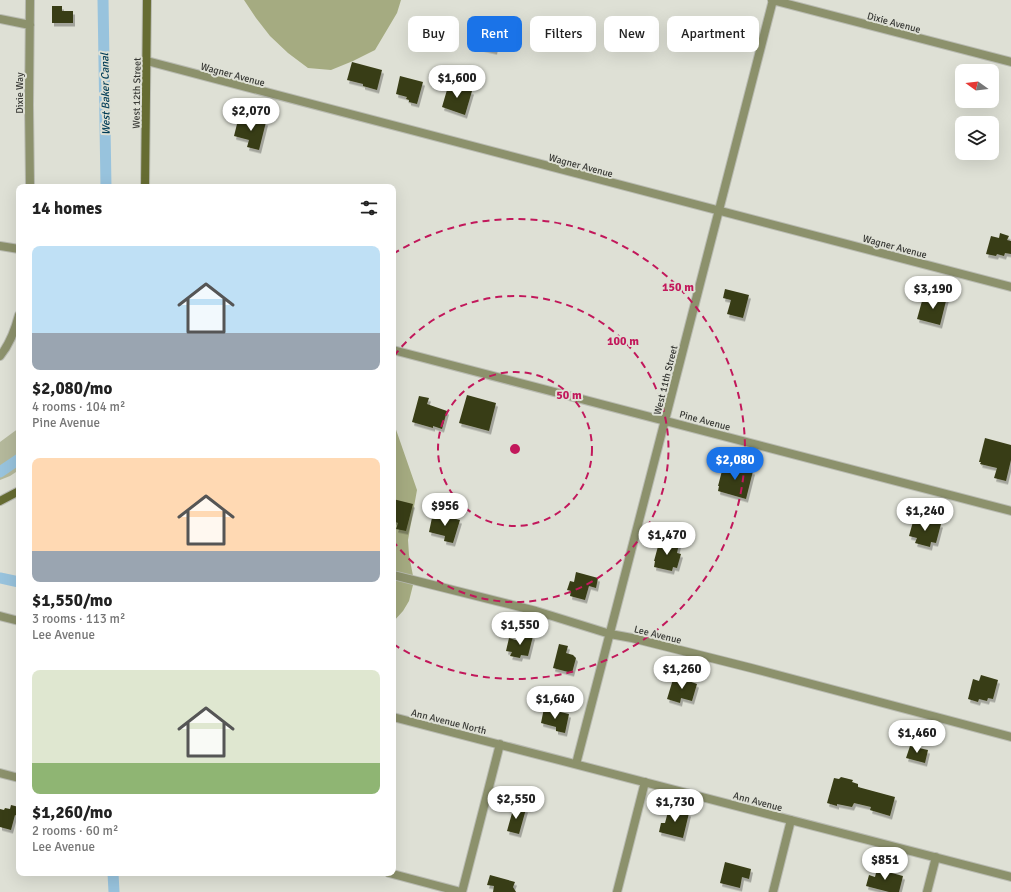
<!DOCTYPE html>
<html lang="en">
<head>
<meta charset="utf-8">
<style>
  :root { --surface:#fff; --page:#f2f2f2; --text:#222; --muted:#767676; --accent:#1a73e8 }
  body { margin:0; font-family:Signika,sans-serif; background:var(--page); color:var(--text); height:100vh; display:flex; flex-direction:column; font-size:15px; white-space:nowrap }
  * { box-sizing:border-box; margin:0 }
  p { font-size:13px; color:var(--muted) }
  .icon { flex:none; width:22px; height:22px; fill:none; stroke:currentColor; stroke-width:2; stroke-linecap:round; stroke-linejoin:round }
  .map { position:relative; flex:1; overflow:hidden }
  .sheet { position:absolute; left:16px; top:184px; width:380px; height:692px; display:flex; flex-direction:column; background:var(--surface); border-radius:8px; box-shadow:0 4px 16px #0002 }
  .sheet>* { flex:none }
  .hud { position:absolute; left:408px; top:16px; width:380px; height:36px; display:flex; gap:8px }
  .needle { width:26px; rotate:285deg }
  .buttons { position:absolute; left:955px; top:64px; display:grid; gap:8px }
  .buttons a { display:grid; place-items:center; width:44px; height:44px; border-radius:8px; background:var(--surface); box-shadow:0 4px 16px #0002; font-size:20px }
  .price { position:absolute; translate:-50% -34px; padding:0 9px; border-radius:14px; background:#fff; color:#222; font-size:13px; line-height:26px; filter:drop-shadow(0 1px 2px #0008) }
  .price::after { content:''; position:absolute; left:50%; top:24px; width:12px; height:9px; margin-left:-6px; background:inherit; clip-path:polygon(0 0,100% 0,50% 100%) }
  .price.active { background:var(--accent); color:#fff }
  ul { padding:0; list-style:none }
  li { display:grid; align-content:center; gap:8px; height:212px; padding:0 16px }
  li span { display:grid; place-items:center; height:124px; border-radius:8px; color:#555 }
  li>.icon { margin-inline-start:auto }
  span .icon { width:72px; height:72px; fill:#fffc; stroke-width:1 }
  li b { font-size:17px }
  h2 { display:flex; justify-content:space-between; align-items:center; height:48px; padding:0 16px; font-size:17px }
  .pill { padding:0 14px; border-radius:8px; background:var(--surface); box-shadow:0 4px 16px #0002; font-size:14px; line-height:36px }
  .pill.active { background:var(--accent); color:#fff }
  .map>svg:first-child { display:block }
  .green { fill:#b4b89b }
  .forest { fill:#a5ab81 }
  .lines { fill:none; stroke-linecap:round; stroke-linejoin:round }
  .canal { stroke:#98c3dd; stroke-width:11 }
  .building { fill:#393d16; filter:url(#shadow) }
  .street-casing { stroke:#b9bbb2; stroke-width:10 }
  .secondary-casing { stroke:#b9bbb2; stroke-width:10 }
  .street { stroke:#8c916c; stroke-width:8 }
  .secondary { stroke:#666c32; stroke-width:8 }
  .ring { fill:none; stroke:#c2185b; stroke-width:2; stroke-dasharray:7 5 }
  .labels { text-anchor:middle; stroke-width:4; stroke-linejoin:round; paint-order:stroke }
  .street-label { font-size:10px; fill:#383935; stroke:#dee0d5 }
  .water-label { font-size:11px; font-style:italic; fill:#013c56; stroke:#dee0d5 }
  .centre { fill:#c2185b; stroke:#dee0d5; stroke-width:2 }
  .ring-label { font-size:12px; text-anchor:middle; font-weight:bold; fill:#c2185b; stroke:#dee0d5; stroke-width:4; stroke-linejoin:round; paint-order:stroke }
</style>
</head>
<body>
<div class="map">
<svg width="1011" height="892" viewBox="0 0 1011 892">
  <defs>
    <filter id="shadow"><feDropShadow dx="2" dy="3.5" stdDeviation="0" flood-color="#0004"/></filter>
  </defs>
  <rect width="100%" height="100%" fill="#dee0d5"/>
  <path class="green" d="M19,428V470L10,476L0,480V442Z"/>
  <path class="forest" d="M244,0H401L397,13L375,50L353,61L331,70L308,68L288,53L270,36L256,18Z
    M393,421L417,490L408,540L409,555L414,581L409,601L403,611L393,622Z"/>
  <g class="lines">
    <path class="canal" d="M103,0L106,187
      M0,472L19,459
      M0,578L19,582
      M113,873L114,892"/>
  </g>
  <path class="building" d="M52,6H62V11H73V23H52Z
    M479,38L497,42L495,51L477,47Z
    M352,62L382,70L377,90L363,86V84L347,80Z
    M400,76L423,82L417,104L409,102V100L406,99L407,97L396,94Z
    M449,83L460,86L459,88L472,91L465,115L442,107Z
    M239,116L256,121L257,120L266,122L259,150L247,147L249,140L234,136Z
    M1000,233L1009,236L1007,240L1011,241V254L1005,253L1004,256L997,254L996,256L986,254L991,236L999,238Z
    M725,289L749,295L743,318L727,314L731,300L723,298Z
    M938,294L947,297L940,325L917,319L922,301L932,303L933,300L936,301Z
    M467,395L496,403L489,431L459,423Z
    M419,396L429,398L427,404L447,411L442,429L433,426V428L412,422Z
    M985,438L1011,445V460L1006,481L994,478L997,468L980,464L981,462H979Z
    M724,463L753,471L746,499L718,491L719,486H718Z
    M393,499L413,504L406,531L396,529L398,523L393,521Z
    M433,513L460,520L453,543L444,541L445,536L429,532Z
    M914,518L941,524L936,543L931,542L930,547L915,543L917,538L909,536Z
    M660,539L679,544L677,553L681,554L677,568L673,567L672,571L654,567L655,561H654Z
    M576,572L598,578L596,588L589,586L585,600L570,596L571,591L567,590L570,581L574,582Z
    M524,633L533,636L528,656L521,655L520,658L510,656L512,652L506,651L509,638L519,641L520,637L523,638Z
    M559,644L568,646L566,653L573,655L576,658L572,673L553,668Z
    M981,675L998,680L993,699L988,698L987,701L979,699L978,702L968,699L973,679L979,681Z
    M674,676L683,678V679L697,684L692,701L681,698L680,703L667,699Z
    M544,708L569,714L565,733L556,731V727L541,723Z
    M910,746L928,750L925,763L906,758Z
    M841,777L853,780L852,782L858,784V787L895,797L890,816L870,810L871,807L854,803L852,807L837,804V806L827,803L834,778L839,779Z
    M11,805L19,807V817L15,815L11,830L0,827V809L4,810L5,808L10,809Z
    M514,806L526,809L519,834L507,831Z
    M669,808L689,813L683,838L659,832L661,823H665Z
    M725,862L751,869L749,879L742,877L740,888L720,883Z
    M877,869L903,876L899,892H889L866,886L869,875L875,877Z
    M490,875L515,882L513,887L516,892H493L494,886L487,885Z"/>
  <g class="lines">
    <g class="street-casing">
      <path id="street" d="M772,0L1011,62
        M0,19L30,25
        M147,61L1011,287
        M30,187L29,105L30,0
        M0,246L19,249
        M393,350L1011,511
        M0,356C10,344 15,330 19,315
        M393,575L536,611L610,634L632,638L751,668L1011,737
        M0,616L19,621
        M393,717L1011,877
        M576,764L665,420L773,0
        M0,773L19,778
        M389,873L461,892
        M462,892L500,744
        M617,892L645,782
        M773,892L791,820
        M927,892L936,857"/>
    </g>
    <g class="secondary-casing">
      <path id="secondary" d="M145,187L147,0
        M0,501L19,491"/>
    </g>
    <use href="#street" class="street"/>
    <use href="#secondary" class="secondary"/>
  </g>
  <g class="ring">
    <circle cx="515" cy="449" r="77"/>
    <path d="M394 356A153 153 0 1 1 394 542"/>
    <path d="M393 254A230 230 0 1 1 393 644"/>
  </g>
  <g class="labels">
    <g class="street-label">
      <text transform="translate(894 22) rotate(15)" y="4">Dixie Avenue</text>
      <text transform="translate(233 74) rotate(15)" y="4">Wagner Avenue</text>
      <text transform="translate(19 93) rotate(-90)" y="4">Dixie Way</text>
      <text transform="translate(136 93) rotate(-89)" y="4">West 12th Street</text>
      <text transform="translate(581 165) rotate(15)" y="4">Wagner Avenue</text>
      <text transform="translate(895 246) rotate(15)" y="4">Wagner Avenue</text>
      <text transform="translate(665 380) rotate(-76)" y="4">West 11th Street</text>
      <text transform="translate(705 420) rotate(15)" y="4">Pine Avenue</text>
      <text transform="translate(658 634) rotate(14)" y="4">Lee Avenue</text>
      <text transform="translate(449 721) rotate(14)" y="4">Ann Avenue North</text>
      <text transform="translate(758 801) rotate(15)" y="4">Ann Avenue</text>
    </g>
    <g class="water-label">
      <text transform="translate(105 94) rotate(-91)" y="4">West Baker Canal</text>
    </g>
  </g>
  <circle cx="515" cy="449" r="6" class="centre"/>
  <g class="ring-label">
    <text x="678" y="291">150 m</text>
    <text x="623" y="345">100 m</text>
    <text x="569" y="399">50 m</text>
  </g>
</svg>
<div class="buttons">
<a><svg class="needle" viewBox="-14 -14 28 28"><path d="M0-13l5 13h-10z" fill="#e53935"/><path d="M0 13l5-13h-10z" fill="#767676"/></svg></a>
<a><svg class="icon" aria-label="layers" viewBox="0 0 24 24"><path d="M12 4l9 5-9 5-9-5zM3 14l9 5 9-5"/></svg></a>
</div>
<b class="price" style="left:457px;top:99px">$1,600</b>
<b class="price" style="left:251px;top:132px">$2,070</b>
<b class="price" style="left:933px;top:310px">$3,190</b>
<b class="price active" style="left:735px;top:481px">$2,080</b>
<b class="price" style="left:445px;top:527px">$956</b>
<b class="price" style="left:925px;top:532px">$1,240</b>
<b class="price" style="left:667px;top:556px">$1,470</b>
<b class="price" style="left:520px;top:646px">$1,550</b>
<b class="price" style="left:682px;top:690px">$1,260</b>
<b class="price" style="left:555px;top:720px">$1,640</b>
<b class="price" style="left:917px;top:754px">$1,460</b>
<b class="price" style="left:516px;top:820px">$2,550</b>
<b class="price" style="left:675px;top:823px">$1,730</b>
<b class="price" style="left:885px;top:881px">$851</b>
<div class="hud">
<a class="pill">Buy</a>
<a class="pill active">Rent</a>
<a class="pill">Filters</a>
<a class="pill">New</a>
<a class="pill">Apartment</a>
</div>
<section class="sheet">
<h2>14 homes<svg class="icon" aria-label="filters" viewBox="0 0 24 24"><path d="M4 7h16M4 17h16"/><circle cx="9" cy="7" r="2"/><circle cx="15" cy="17" r="2"/></svg></h2>
<ul>
<li><span style="background:linear-gradient(#bfe0f5 70%,#9aa5b1 0)"><svg class="icon" aria-label="home" viewBox="0 0 24 24"><path d="M3 11l9-7 9 7M6 9v11h12V9"/></svg></span><div><b>$2,080/mo</b><p>4 rooms · 104 m²</p><p>Pine Avenue</p></div></li>
<li><span style="background:linear-gradient(#ffd9b3 75%,#9aa5b1 0)"><svg class="icon" aria-label="home" viewBox="0 0 24 24"><path d="M3 11l9-7 9 7M6 9v11h12V9"/></svg></span><div><b>$1,550/mo</b><p>3 rooms · 113 m²</p><p>Lee Avenue</p></div></li>
<li><span style="background:linear-gradient(#dfe7d0 75%,#8fb573 0)"><svg class="icon" aria-label="home" viewBox="0 0 24 24"><path d="M3 11l9-7 9 7M6 9v11h12V9"/></svg></span><div><b>$1,260/mo</b><p>2 rooms · 60 m²</p><p>Lee Avenue</p></div></li>
</ul>
</section>
</div>
</body>
</html>
